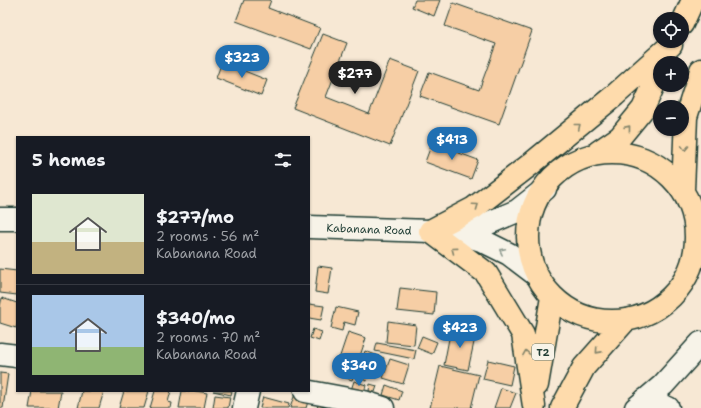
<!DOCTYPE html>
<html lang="en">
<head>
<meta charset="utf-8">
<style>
  :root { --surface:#171b24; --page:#20242c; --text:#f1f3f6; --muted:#9ea1a6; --line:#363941; --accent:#1f6fb2 }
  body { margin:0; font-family:"Shantell Sans",sans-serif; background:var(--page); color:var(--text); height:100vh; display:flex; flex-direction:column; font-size:15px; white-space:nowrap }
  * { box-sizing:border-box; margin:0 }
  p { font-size:13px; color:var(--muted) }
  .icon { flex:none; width:22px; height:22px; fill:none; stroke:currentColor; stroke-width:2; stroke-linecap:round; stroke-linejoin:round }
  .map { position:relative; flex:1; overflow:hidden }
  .details { position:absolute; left:16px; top:136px; width:294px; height:256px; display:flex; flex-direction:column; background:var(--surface); border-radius:0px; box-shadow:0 1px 3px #0004 }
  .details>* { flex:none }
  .controls { position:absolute; left:653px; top:12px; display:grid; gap:8px }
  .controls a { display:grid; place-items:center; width:36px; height:36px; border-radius:50%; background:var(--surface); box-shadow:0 1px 3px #0004; font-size:20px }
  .price { position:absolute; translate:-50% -34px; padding:0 9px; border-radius:14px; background:var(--accent); color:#fff; font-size:13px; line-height:26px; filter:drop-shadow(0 1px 2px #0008) }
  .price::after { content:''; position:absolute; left:50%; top:24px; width:12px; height:9px; margin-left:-6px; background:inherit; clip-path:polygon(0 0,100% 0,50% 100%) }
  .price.on { background:#222; color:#fff }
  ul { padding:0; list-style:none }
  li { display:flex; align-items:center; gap:12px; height:100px; padding:0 16px }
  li+li { border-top:1px solid var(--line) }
  li span { display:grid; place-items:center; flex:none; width:112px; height:80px; border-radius:0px; color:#555 }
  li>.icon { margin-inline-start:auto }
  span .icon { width:48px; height:48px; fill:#fffc; stroke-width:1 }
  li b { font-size:17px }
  h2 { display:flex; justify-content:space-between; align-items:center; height:48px; padding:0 16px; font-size:17px }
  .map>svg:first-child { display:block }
  .building { fill:#f6cea5; stroke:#1f3d34 }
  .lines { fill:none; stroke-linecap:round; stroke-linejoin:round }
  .minor-casing { stroke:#1f3d34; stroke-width:25 }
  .major-casing { stroke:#1f3d34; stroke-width:25 }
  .minor { stroke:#f7f3e8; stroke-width:22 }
  .major { stroke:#fedbac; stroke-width:22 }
  .oneway { stroke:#83846a }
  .oneway2 { stroke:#8b988e }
  .labels { text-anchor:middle; stroke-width:3; stroke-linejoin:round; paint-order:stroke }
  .shield { fill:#f7f3e8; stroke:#60746a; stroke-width:1 }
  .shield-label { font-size:10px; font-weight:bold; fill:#1f3d34 }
  .street-label { font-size:11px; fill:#1f3d34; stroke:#f7f3e8 }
</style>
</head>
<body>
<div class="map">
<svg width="701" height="408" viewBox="0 0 701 408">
  <rect width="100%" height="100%" fill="#f7e8d4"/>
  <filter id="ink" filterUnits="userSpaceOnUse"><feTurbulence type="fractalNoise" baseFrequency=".025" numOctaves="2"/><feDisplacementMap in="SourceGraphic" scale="8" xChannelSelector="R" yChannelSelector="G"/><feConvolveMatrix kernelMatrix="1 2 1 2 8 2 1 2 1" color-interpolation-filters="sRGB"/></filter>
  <g filter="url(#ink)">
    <path class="building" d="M244,0H271L268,8L320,28L311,49L236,21Z
      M415,0H440L434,16L412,7Z
      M453,3L532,31L499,124L420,96L429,72L479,90L496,44L445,26Z
      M323,34L347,43L326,97L369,114L390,60L419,71L390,146L293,108Z
      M222,62L267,80L261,96L216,78Z
      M432,143L478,160L471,179L425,162Z
      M318,266L332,268L328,294L315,292Z
      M0,269L17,271V295L0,293Z
      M400,288L436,292L434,315L397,311Z
      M2,298L17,303V324L16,328L0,323V306Z
      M309,304L324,306L321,320L309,318Z
      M336,307L358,312L355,325L344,322L342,331L331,328Z
      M388,321L416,325L414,345L386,342Z
      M451,328L476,333L468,370L444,365Z
      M313,329L322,332L319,341L310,338Z
      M348,332L366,338L352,380L334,374Z
      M422,336L437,342L432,354L417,348Z
      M377,343L416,350L414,359L375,351Z
      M365,351L384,358L377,378L369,375L367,381L356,377Z
      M390,359L409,365L403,384L383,378Z
      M488,360L514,366L510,385L483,379Z
      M440,366L479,375L471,408H430Z
      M0,373L8,374L3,408H0Z
      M354,381L366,385L364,393L351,390Z
      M370,384L377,386L375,392L369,391Z
      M386,385L402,391L399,400L383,395Z
      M501,388L516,393L510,408H494Z
      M32,391H61L58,408H29Z
      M82,391H104L99,408H78Z
      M124,391H149L144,408H119Z
      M155,391H171L168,402L172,403L171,408H150Z
      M182,391H196L207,393L204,408H179Z
      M213,391H232L231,395Z
      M296,391L310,395L306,408H290Z
      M215,395L230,397L228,408H213Z
      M263,397L289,404L288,408H260Z
      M319,403L326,405L325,408H317Z"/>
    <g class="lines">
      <g class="minor-casing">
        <path id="minor" d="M0,219H17
          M309,227L430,231H450L484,225L517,211L545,189
          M455,232L481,240L509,254L534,273
          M0,354L17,356
          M305,391L364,402L383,408
          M645,400L668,408
          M244,408L248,391
          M636,408L663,385L701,343"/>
      </g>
      <g class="major-casing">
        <path id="major" d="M682,24L693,0
          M598,152L620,137L643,109L660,71
          M528 237a84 84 0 1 1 168 0a84 84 0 1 1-168 0Z
          M683,190L686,117L701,70
          M537,385L552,297
          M534,406L523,334L486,273L430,231L474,208L531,164L615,95L671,45
          M562,408L584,367L624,322"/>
      </g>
      <use href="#minor" class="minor"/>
      <use href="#major" class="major"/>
    </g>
    <defs><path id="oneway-chevron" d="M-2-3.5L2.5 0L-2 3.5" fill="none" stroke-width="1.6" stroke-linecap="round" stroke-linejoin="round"/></defs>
    <g class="oneway">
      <use href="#oneway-chevron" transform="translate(578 126) rotate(-39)"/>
      <use href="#oneway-chevron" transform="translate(628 128) rotate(-51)"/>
      <use href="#oneway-chevron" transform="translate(685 148) rotate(92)"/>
      <use href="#oneway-chevron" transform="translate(476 206) rotate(-35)"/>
      <use href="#oneway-chevron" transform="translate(454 250) rotate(-143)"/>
      <use href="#oneway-chevron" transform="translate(598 351) rotate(132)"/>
      <use href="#oneway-chevron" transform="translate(526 353) rotate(-99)"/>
    </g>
    <use class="oneway2" href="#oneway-chevron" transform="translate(502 251) rotate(-153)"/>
  </g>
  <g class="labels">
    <rect class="shield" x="532" y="344" width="22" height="16" rx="3"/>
    <g class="shield-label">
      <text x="543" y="356">T2</text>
    </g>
    <g class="street-label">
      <text transform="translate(369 229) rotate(2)" y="4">Kabanana Road</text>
    </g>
  </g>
</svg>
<div class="controls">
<a><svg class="icon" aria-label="locate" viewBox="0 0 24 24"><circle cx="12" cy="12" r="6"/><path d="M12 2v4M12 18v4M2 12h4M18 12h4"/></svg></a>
<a>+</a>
<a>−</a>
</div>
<b class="price" style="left:242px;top:79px">$323</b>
<b class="price on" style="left:355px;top:95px">$277</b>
<b class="price" style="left:452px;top:161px">$413</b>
<b class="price" style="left:460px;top:349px">$423</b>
<b class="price" style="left:359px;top:387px">$340</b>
<section class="details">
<h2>5 homes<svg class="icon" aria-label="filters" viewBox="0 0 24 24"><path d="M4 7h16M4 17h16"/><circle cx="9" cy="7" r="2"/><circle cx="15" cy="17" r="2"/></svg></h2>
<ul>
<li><span style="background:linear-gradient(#dfe7d0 60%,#c2b280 0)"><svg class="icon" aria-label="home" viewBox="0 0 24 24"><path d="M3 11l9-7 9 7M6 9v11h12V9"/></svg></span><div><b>$277/mo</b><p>2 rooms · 56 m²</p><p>Kabanana Road</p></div></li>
<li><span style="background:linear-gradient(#a9c7e8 65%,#8fb573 0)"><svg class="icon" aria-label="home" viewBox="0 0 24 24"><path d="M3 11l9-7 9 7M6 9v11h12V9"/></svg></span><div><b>$340/mo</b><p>2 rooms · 70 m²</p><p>Kabanana Road</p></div></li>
</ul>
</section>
</div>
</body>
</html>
